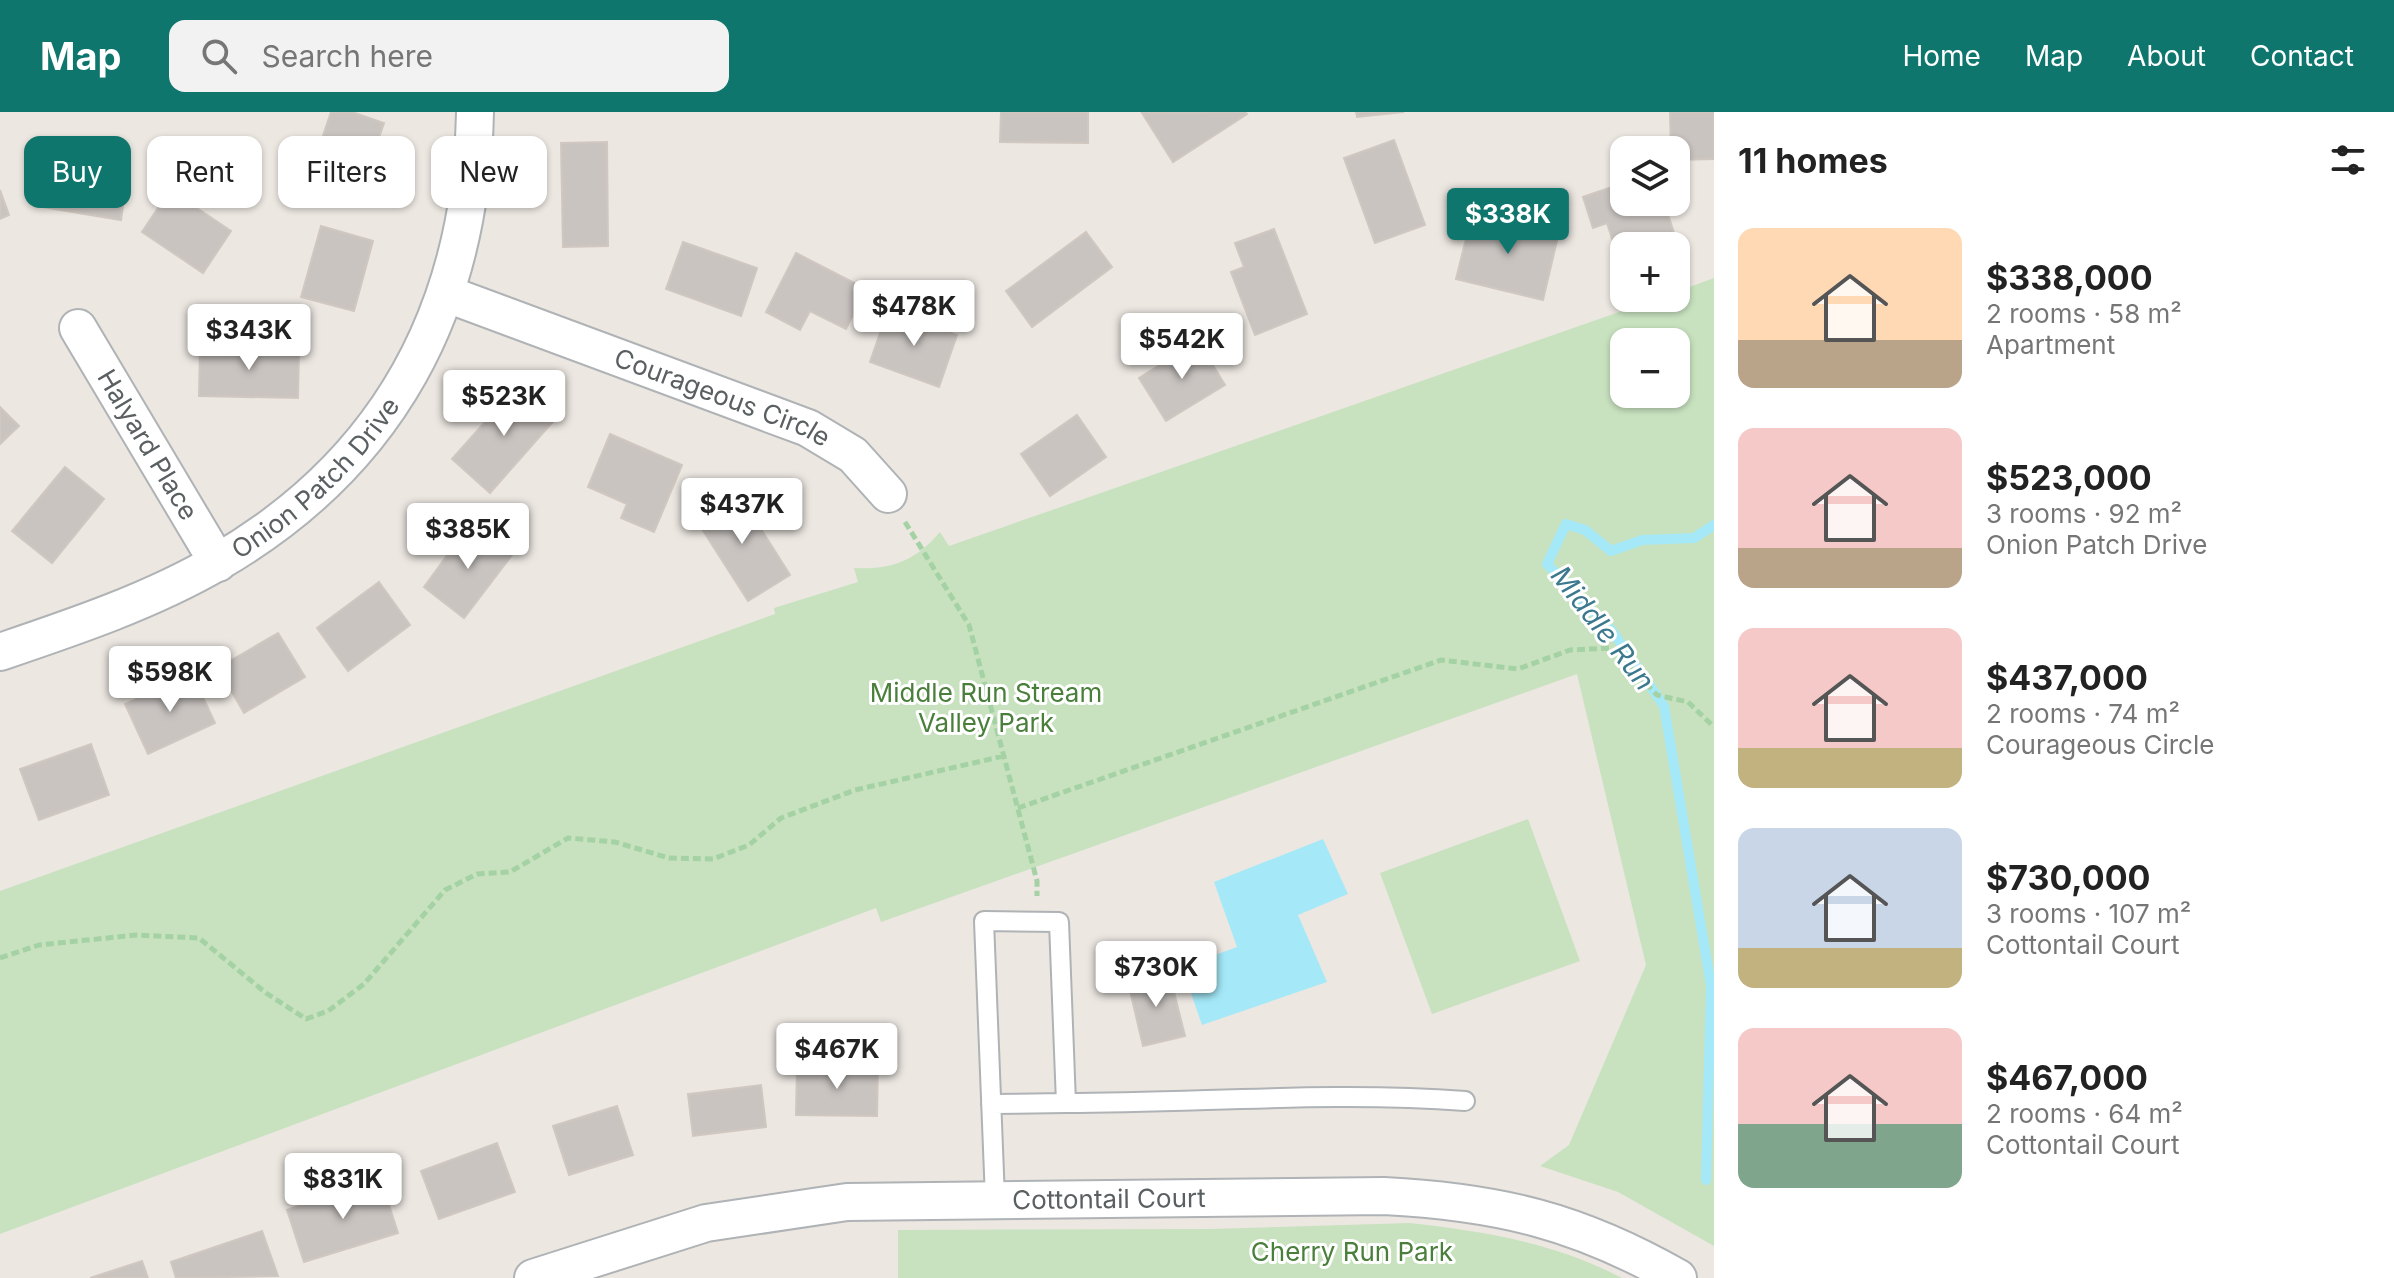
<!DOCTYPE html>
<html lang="en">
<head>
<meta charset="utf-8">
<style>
  :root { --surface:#fff; --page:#f2f2f2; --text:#222; --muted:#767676; --accent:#0f766e }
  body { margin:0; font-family:Inter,sans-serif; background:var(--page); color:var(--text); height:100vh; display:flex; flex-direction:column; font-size:30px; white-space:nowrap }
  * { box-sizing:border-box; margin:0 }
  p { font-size:26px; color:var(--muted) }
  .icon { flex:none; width:44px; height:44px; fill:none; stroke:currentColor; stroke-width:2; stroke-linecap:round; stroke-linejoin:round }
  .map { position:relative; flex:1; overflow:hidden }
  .details { display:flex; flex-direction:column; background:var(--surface); width:680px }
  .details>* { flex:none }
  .hud { position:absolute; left:24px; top:24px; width:760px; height:72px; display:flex; gap:16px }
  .fabs { position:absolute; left:1610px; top:24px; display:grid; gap:16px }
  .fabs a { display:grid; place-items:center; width:80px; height:80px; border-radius:16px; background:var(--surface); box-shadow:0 2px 6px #0004; font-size:40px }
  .price { position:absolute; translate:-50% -68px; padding:0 18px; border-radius:8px; background:#fff; color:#222; font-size:26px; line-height:52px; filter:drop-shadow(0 2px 4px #0008) }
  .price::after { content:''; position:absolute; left:50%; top:48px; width:24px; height:18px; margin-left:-12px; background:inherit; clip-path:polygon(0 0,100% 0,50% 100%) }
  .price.on { background:var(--accent); color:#fff }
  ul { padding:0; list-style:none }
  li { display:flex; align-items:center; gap:24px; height:200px; padding:0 24px }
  li span { display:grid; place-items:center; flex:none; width:224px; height:160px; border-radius:16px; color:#555 }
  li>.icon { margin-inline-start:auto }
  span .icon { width:96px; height:96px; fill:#fffc; stroke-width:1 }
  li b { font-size:34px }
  h2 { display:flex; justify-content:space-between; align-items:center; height:96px; padding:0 24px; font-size:34px }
  .pill { padding:0 28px; border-radius:16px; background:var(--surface); box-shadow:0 2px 6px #0004; font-size:28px; line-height:72px }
  .pill.on { background:var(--accent); color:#fff }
  header { display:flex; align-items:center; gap:48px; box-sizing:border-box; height:112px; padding:0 40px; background:var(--accent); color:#fff }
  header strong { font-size:38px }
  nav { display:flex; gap:44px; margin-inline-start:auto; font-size:28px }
  .search { width:560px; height:72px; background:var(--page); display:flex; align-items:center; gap:20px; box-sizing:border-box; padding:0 28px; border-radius:16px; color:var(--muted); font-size:30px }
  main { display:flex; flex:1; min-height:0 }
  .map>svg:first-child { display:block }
  .green { fill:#c8e2bf; fill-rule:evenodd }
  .water { fill:#a5e9f8 }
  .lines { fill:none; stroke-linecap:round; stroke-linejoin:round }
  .stream { stroke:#a5e9f8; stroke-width:10 }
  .building { fill:#c9c4c0; stroke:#d0c7c0; stroke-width:2 }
  .lane-casing { stroke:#afb3b6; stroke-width:22 }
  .street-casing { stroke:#afb3b6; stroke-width:40 }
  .path { stroke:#a4d2a4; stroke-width:5; stroke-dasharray:8 4; stroke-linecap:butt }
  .lane { stroke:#fff; stroke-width:18 }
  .street { stroke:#fff; stroke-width:36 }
  .labels { text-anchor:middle; stroke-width:6; stroke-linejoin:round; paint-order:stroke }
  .street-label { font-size:26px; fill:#5a5f61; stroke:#fff }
  .park-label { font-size:26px; fill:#497f3b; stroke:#fff }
  .water-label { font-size:28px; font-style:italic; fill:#3c798f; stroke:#fff }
</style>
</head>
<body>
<header>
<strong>Map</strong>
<div class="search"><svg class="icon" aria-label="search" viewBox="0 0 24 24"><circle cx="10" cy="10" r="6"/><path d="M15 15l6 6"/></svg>Search here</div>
<nav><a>Home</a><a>Map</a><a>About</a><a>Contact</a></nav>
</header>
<main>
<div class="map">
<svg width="1714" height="1166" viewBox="0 0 1714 1166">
  <rect width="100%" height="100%" fill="#ece7e1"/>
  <path class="green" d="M1714,166V1134L1618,1080L1540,1054L1569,1033L1646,853L1577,562L881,810L876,796L0,1122V779L775,502L774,496L858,470L854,456C892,458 915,449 940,420L949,434L1659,186H1676V180ZM1676,230V282H1624V230Z
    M1528,707L1580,849L1432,902L1380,761Z
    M1410,1111C1483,1119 1556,1131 1622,1166H898V1118L1211,1117Z"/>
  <path class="water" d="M1323,727L1348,782L1298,803L1327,870L1202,913L1182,855L1237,835L1214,770Z"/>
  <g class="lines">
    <path class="stream" d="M1706,1068L1711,874L1664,594L1612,519L1547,452L1566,412L1585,418L1611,439L1642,428L1694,426L1714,413"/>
  </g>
  <path class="building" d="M331,0H352L384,11L359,82L309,65Z
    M1001,0H1088V31L1000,30Z
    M1245,0L1247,2L1173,50L1142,1Z
    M1356,0H1404L1357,5Z
    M1670,0H1714V47L1676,48V38H1671Z
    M1394,28L1425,113L1375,131L1344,46Z
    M607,30L608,134L563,135L561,31Z
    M50,45L128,58L121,108L42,95Z
    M1624,71V90H1664L1674,121L1616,139L1607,111L1593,116L1583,85Z
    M0,78L9,103L0,107Z
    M170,78L231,119L203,161L142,120Z
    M1473,99L1559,120L1543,188L1456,167Z
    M321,114L373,129L354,199L301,185Z
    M1274,117L1307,202L1255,223L1231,160L1244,155L1235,131Z
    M1086,120L1112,155L1032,215L1006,179Z
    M683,130L757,156L741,204L666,177Z
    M796,141L866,177L846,217L810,199L800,218L766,200Z
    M888,198L957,223L939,275L870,250Z
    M1198,229L1225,273L1166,309L1139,266Z
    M200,234L299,236L298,286L199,284Z
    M519,272L557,305L490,381L452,347Z
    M0,295L19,314L0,332Z
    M1077,303L1106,345L1050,384L1021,342Z
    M610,322L682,353L654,420L621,406L627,392L588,375Z
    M65,355L104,387L52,451L12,419Z
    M737,379L790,463L748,489L695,406Z
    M470,412L512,443L464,506L424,475Z
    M379,470L410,513L348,559L317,516Z
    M278,521L305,565L244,601L218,556Z
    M192,562L215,611L148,642L125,592Z
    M91,632L109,683L39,708L20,657Z
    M1169,860L1185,924L1143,934L1128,870Z
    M797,953L878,955L877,1004L796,1003Z
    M761,973L766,1015L693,1024L688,982Z
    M617,994L633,1043L569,1063L553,1014Z
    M497,1031L515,1080L439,1107L421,1059Z
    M381,1068L398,1121L304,1150L287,1098Z
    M262,1119L278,1164L176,1166L171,1150Z
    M142,1149L148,1166H90Z"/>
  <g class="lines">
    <g class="lane-casing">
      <path id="lane" d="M1066,991C1199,991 1332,979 1465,989
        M991,992L1066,991L1059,810L984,809L995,1087"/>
    </g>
    <g class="street-casing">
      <g id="street">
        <path id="s1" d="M447,182L808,316L853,343L888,382"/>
        <path id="s2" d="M78,216L218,451"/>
        <path id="s3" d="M0,540C74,515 151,489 218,450C390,350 471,196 475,0"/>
        <path id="s4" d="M533,1166L706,1111L847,1090L1384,1084C1499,1090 1578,1109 1678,1166"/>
      </g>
    </g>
    <path class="path" d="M905,410L969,513L1037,769V784
      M1018,696L1441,548L1518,557L1570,538L1612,536L1657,583L1688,590L1714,615
      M0,846L39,833L136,823L199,826L266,881L306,907L328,899L364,872L445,778L477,762L510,760L568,726L615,730L669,746L713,747L749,733L781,706L855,678L1004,644"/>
    <use href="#lane" class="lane"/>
    <use href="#street" class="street"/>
  </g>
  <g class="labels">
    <g class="street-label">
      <text dy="9" stroke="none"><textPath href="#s1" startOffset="294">Courageous Circle</textPath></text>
      <text dy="9" stroke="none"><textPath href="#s2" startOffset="136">Halyard Place</textPath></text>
      <text dy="9" stroke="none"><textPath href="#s3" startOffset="366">Onion Patch Drive</textPath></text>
      <text dy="9" stroke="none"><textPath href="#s4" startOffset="586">Cottontail Court</textPath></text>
    </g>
    <g class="park-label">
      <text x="986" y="590">Middle Run Stream<tspan x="986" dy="30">Valley Park</tspan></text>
      <text x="1352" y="1149">Cherry Run Park</text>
    </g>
    <g class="water-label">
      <text transform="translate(1603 516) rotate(52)" y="10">Middle Run</text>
    </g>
  </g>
</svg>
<div class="fabs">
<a><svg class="icon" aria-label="layers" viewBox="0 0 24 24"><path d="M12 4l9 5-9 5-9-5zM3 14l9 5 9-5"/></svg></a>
<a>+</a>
<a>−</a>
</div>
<b class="price on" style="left:1508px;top:144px">$338K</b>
<b class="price" style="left:914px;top:236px">$478K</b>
<b class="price" style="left:249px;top:260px">$343K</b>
<b class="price" style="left:1182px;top:269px">$542K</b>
<b class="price" style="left:504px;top:326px">$523K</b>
<b class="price" style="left:742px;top:434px">$437K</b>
<b class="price" style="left:468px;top:459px">$385K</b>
<b class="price" style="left:170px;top:602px">$598K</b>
<b class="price" style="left:1156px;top:897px">$730K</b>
<b class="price" style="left:837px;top:979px">$467K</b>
<b class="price" style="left:343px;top:1109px">$831K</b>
<div class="hud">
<a class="pill on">Buy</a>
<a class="pill">Rent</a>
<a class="pill">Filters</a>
<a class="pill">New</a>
</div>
</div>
<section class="details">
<h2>11 homes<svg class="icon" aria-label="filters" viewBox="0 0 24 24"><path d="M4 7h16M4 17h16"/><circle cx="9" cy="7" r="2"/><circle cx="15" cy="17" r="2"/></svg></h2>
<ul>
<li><span style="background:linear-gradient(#ffd9b3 70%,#b9a48a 0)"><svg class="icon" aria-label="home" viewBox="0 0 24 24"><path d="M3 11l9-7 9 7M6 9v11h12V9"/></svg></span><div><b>$338,000</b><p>2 rooms · 58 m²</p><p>Apartment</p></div></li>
<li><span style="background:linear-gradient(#f6c9c9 75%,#b9a48a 0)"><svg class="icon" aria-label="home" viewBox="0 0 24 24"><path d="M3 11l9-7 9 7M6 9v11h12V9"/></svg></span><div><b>$523,000</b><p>3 rooms · 92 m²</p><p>Onion Patch Drive</p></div></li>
<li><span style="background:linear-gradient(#f6c9c9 75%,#c2b280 0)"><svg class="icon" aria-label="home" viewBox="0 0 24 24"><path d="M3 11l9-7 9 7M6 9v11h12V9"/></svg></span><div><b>$437,000</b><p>2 rooms · 74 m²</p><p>Courageous Circle</p></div></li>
<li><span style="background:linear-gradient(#c9d6e8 75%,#c2b280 0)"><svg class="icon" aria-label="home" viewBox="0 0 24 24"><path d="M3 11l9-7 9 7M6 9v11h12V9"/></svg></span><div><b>$730,000</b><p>3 rooms · 107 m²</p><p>Cottontail Court</p></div></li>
<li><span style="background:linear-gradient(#f6c9c9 60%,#7fa58c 0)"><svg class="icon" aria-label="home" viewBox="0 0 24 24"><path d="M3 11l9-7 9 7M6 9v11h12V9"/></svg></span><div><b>$467,000</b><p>2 rooms · 64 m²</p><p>Cottontail Court</p></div></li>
</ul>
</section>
</main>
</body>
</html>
